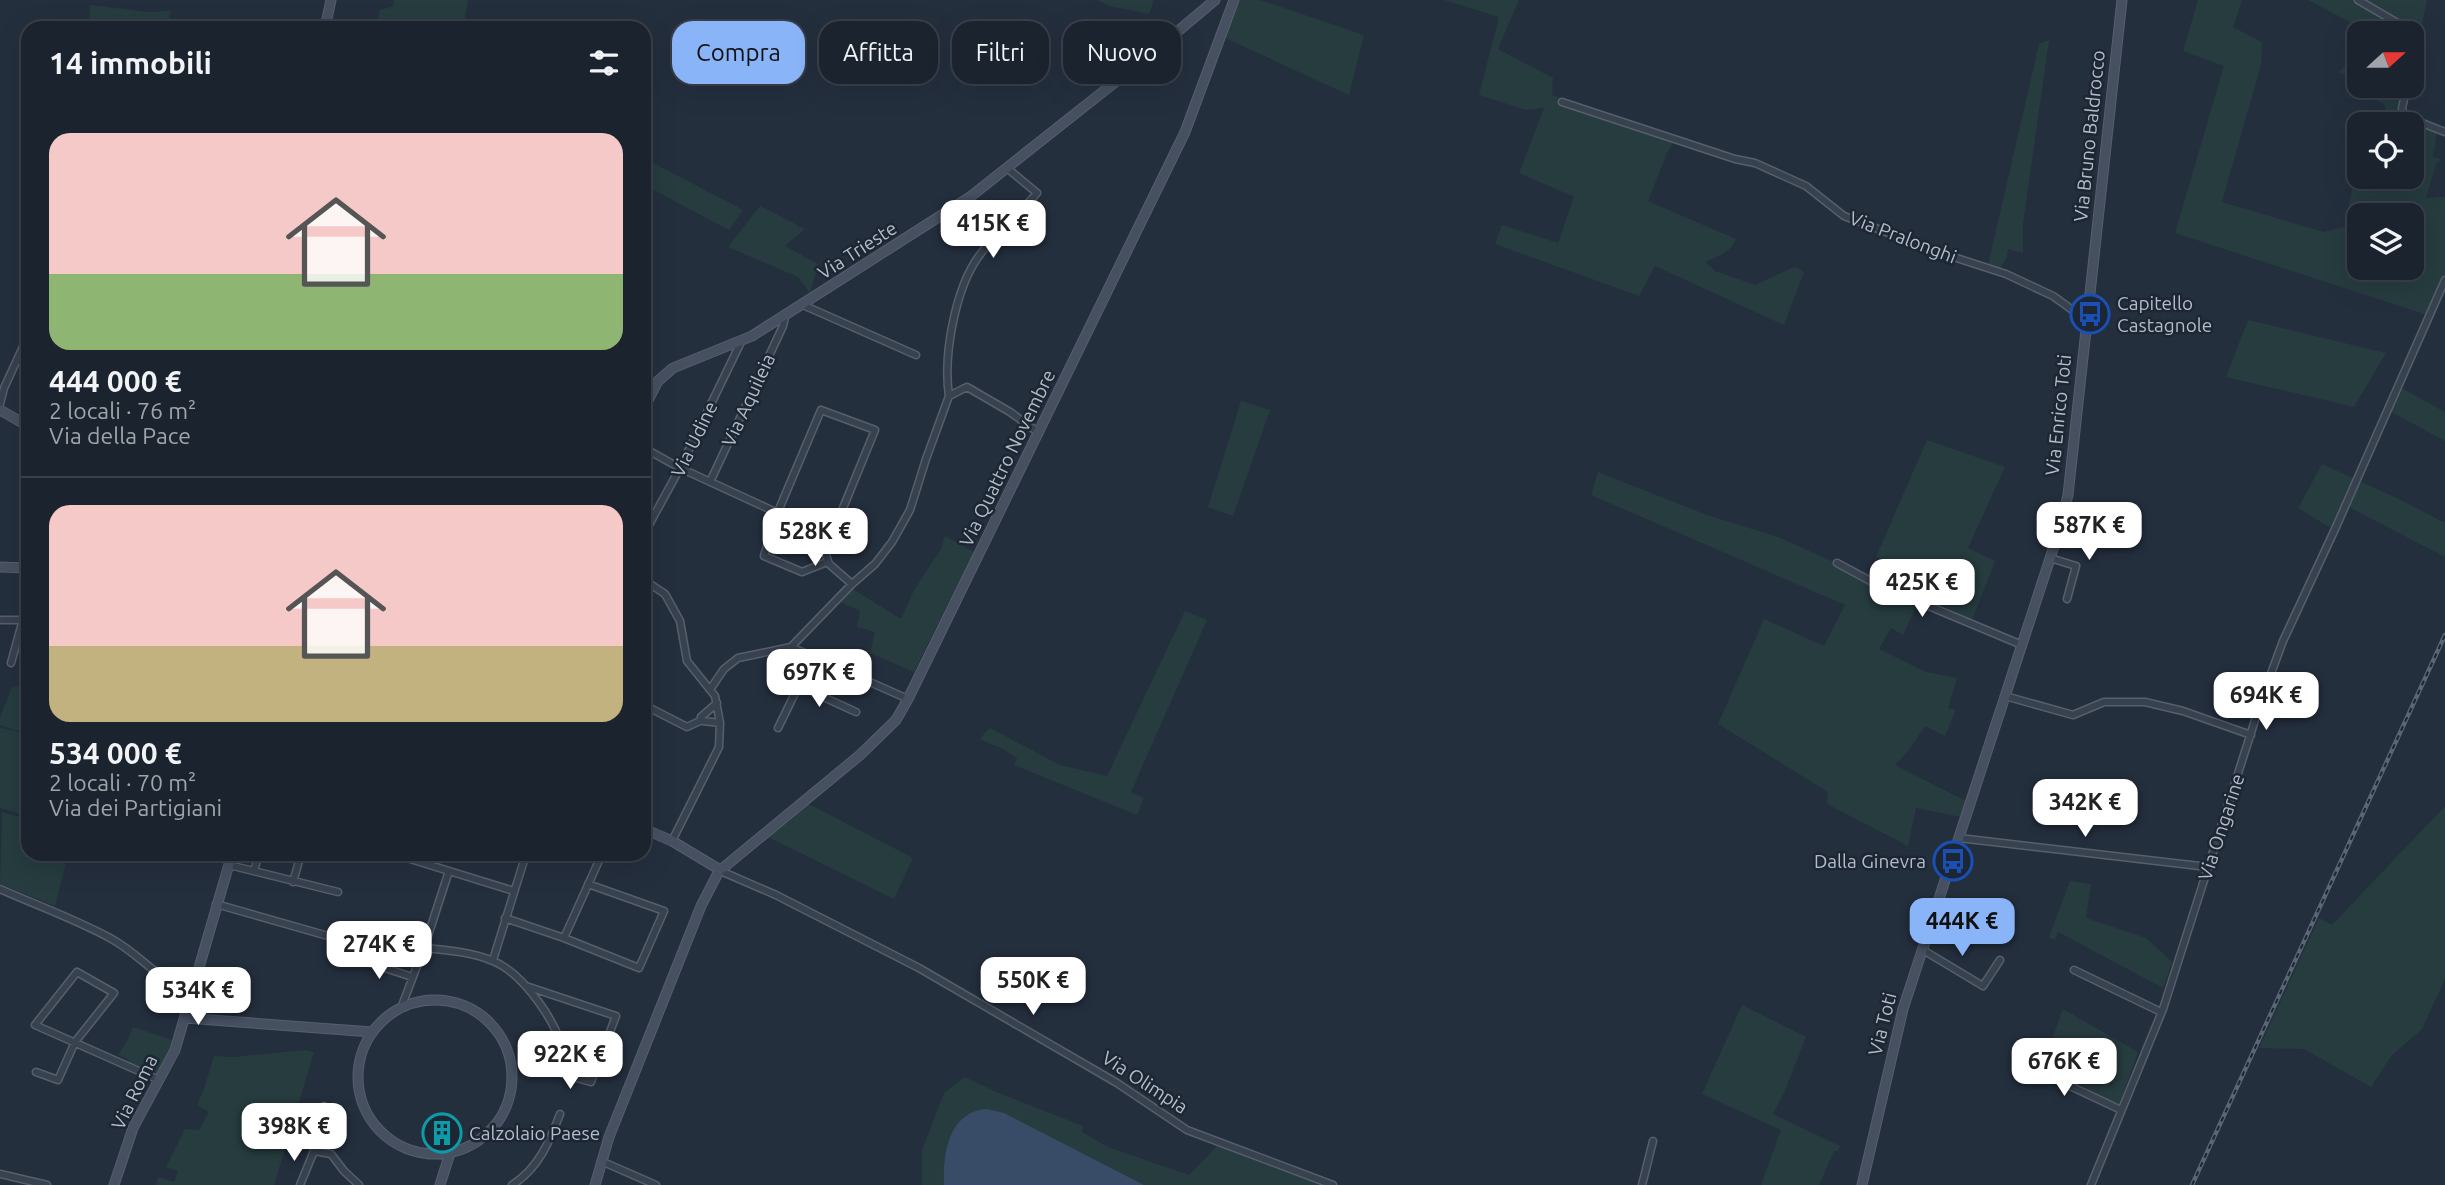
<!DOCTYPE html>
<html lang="it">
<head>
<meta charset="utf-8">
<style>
  :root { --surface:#1b232e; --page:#282f3a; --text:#f1f3f6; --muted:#a0a4aa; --line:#39404a; --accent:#8ab4f8 }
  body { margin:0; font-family:Ubuntu,sans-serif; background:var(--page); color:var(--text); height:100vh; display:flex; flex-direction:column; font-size:26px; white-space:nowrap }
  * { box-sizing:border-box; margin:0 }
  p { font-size:23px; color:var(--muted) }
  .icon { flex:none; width:38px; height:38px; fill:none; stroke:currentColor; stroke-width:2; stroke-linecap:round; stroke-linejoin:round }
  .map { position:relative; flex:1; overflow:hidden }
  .sheet { position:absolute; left:21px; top:21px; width:630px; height:840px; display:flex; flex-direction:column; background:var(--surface); border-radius:21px; box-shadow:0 7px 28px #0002,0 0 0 2px var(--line) }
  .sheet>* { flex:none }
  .hud { position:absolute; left:672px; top:21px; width:665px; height:63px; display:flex; gap:14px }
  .needle { width:46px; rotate:69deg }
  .controls { position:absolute; left:2347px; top:21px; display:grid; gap:14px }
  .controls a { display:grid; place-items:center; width:77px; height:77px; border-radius:14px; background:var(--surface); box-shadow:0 7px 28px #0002,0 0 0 2px var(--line); font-size:35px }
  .price { position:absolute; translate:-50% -60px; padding:0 16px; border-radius:14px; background:#fff; color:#222; font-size:23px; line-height:46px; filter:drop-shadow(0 2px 4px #0008) }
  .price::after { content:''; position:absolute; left:50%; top:42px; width:21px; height:16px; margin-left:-10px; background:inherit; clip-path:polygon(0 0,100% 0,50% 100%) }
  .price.selected { background:var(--accent); color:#111 }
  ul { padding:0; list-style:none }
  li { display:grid; align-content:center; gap:14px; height:371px; padding:0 28px }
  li+li { border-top:2px solid var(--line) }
  li span { display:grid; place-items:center; height:217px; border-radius:21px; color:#555 }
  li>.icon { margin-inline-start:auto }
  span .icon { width:126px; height:126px; fill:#fffc; stroke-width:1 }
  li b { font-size:30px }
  h2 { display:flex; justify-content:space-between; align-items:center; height:84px; padding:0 28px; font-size:30px }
  .tag { padding:0 24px; border-radius:21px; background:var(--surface); box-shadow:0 7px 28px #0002,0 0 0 2px var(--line); font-size:24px; line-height:63px }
  .tag.selected { background:var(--accent); color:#111 }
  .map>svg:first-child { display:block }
  .green { fill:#263c3f }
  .water { fill:#394c67 }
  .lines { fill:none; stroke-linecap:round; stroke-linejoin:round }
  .street-casing { stroke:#565f6c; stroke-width:9 }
  .secondary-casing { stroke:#565f6c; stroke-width:11 }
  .street { stroke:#38414e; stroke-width:6 }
  .secondary { stroke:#465061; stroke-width:9 }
  .rail-casing { stroke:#5a6575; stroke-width:4.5 }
  .rail { stroke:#1d2633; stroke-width:2; stroke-dasharray:5; stroke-linecap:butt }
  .labels { text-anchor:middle; stroke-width:5; stroke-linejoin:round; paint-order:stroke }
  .street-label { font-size:19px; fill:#b4bcc9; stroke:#1d2633 }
  .poi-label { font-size:19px; fill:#b4bcc9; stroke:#1d2633; text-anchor:start }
</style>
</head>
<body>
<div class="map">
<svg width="2445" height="1185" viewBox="0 0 2445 1185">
  <rect width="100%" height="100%" fill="#242f3e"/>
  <path class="green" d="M394,0H468L463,28H392L377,25L380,10L393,6Z
    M1097,0H1154L1149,14L1110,6Z
    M1235,0H1260L1364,35L1349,95L1223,37Z
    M1444,0H1519L1498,49L1553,78L1552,95L1676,137L1667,153L1648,201L1736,239C1732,252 1716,257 1705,262L1715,271L1755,285L1794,267L1804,272L1784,325L1655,266L1639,296L1495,244L1502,225L1558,243L1574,197L1519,173L1544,108L1526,110L1479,95L1499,17Z
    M2198,0H2242L2233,27L2262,42L2261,65L2222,202L2323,232L2353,225L2359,228V268H2412V215C2392,215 2363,221 2349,205L2359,154V177H2412V124H2384L2390,122L2384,104L2364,94V86H2407L2404,107L2438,125L2433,157L2441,159L2436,164L2426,198L2445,197V278L2427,315L2175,233L2224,66L2183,51Z
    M2308,0H2427L2421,29L2416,33L2412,61V33H2359V79L2338,73L2350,61L2361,28Z
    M90,5L149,12L171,11L166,28H89Z
    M2049,40L2023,224V253L2008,249L2007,257L1999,270L1988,265L2039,44Z
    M644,158L743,210L729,230L644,185Z
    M760,206L805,229L785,246L818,264L810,293L798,277L728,247Z
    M2248,320L2386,353L2354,407L2226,377Z
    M2396,385L2445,412V441L2386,409Z
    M1241,401L1270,410L1233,516L1208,507Z
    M1927,440L2005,467L1968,548L1995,561L1971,623L1939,609L1947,587L1943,580L1876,557Z
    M2322,464L2401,500L2445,523V557L2345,505L2333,529L2298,508Z
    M1598,472L1707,515L1778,537L1919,600L1903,635L1891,628L1879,649L1926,672L1957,678L1948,708L1956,710L1945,736L1925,726L1909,750L1895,765L1966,801L1961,817L1916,808L1908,846L1827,804L1828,792L1718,724L1764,619L1824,646L1845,605L1591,495Z
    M945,536L974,552L914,672L870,653L875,632L857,627L860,611L838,601L853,589L901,619L914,590L941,549Z
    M1185,611L1207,620L1131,792L1144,798L1137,815L1014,765L1017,758L1003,749L979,739L990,728L1060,765L1107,776Z
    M28,676V734L0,725V717L12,687L26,684Z
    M0,728L16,731L28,739V816L0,808Z
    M805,802L913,858L894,899L766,836Z
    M2445,806V979L2422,1029L2392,1055L2371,1087L2304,1049L2259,1048L2319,918L2332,925Z
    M2,812L28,819V854H68L55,906L0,884Z
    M2070,881L2091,884L2086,918L2146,938L2172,962L2163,988L2058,932L2055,940L2049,937Z
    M1742,1005L1806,1037L1784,1093L1773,1114L1840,1146L1838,1151H1834L1819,1185H1761L1781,1130L1702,1094Z
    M2063,1009L2138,1052L2118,1108L2078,1083L2081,1060L2050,1045Z
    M133,1027L175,1041L158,1074L129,1065V1060L118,1055L127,1041Z
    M304,1050L314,1052L274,1185H156L158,1177L174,1182L178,1171L166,1167L185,1129L199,1130L209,1112L197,1105L204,1089L214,1056L233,1057Z
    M965,1077L994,1091L1083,1126L1082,1132L1108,1147L1189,1175L1218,1145L1320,1185H1144L1011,1118L968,1114C947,1129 942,1160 944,1185H922V1150L944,1093Z"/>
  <path class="water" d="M987,1109L1004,1113L1144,1185H944C942,1154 949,1111 987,1109Z"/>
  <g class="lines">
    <g class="street-casing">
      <path id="street" d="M2358,0L2413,32L2417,43L2412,66
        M2407,86L2402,108L2404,116L2445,132
        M1562,102L1735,159L1755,163L1806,186L1844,216L1938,252L2006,274L2053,296L2085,319
        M803,305L916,355
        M949,396C943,356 955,285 982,252C998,231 1020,214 1037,193L1007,168
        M0,404L4,388L28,336
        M644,448L680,468L830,537
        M710,482L783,326L785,317
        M644,534L680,468L741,342
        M2050,558L2076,566L2067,599
        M827,562L802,572L764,556L777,514L821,410L875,430L825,552L829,564L852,584
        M1837,563L1876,584L2022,645
        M644,580L665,594L680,621L687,661L715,696L720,723L719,747L672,841
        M0,620H23
        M791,647L908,699
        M11,663L28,601
        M711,688L724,669L738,658L791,647L852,584L875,564L892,542L910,510L926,459L949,396L967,387L1010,412L1039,433
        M821,696L856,712
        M2005,696L2073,715L2104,702H2145L2183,711L2251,735
        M717,703L701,717L703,721L720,723
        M644,705L687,727L702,720
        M778,728L799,685L821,696L836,668
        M1959,838L2208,867
        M394,854L514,891
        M229,865L338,892
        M254,871L259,854
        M723,872L776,895L919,968L1117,1083L1187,1130L1333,1185
        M293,882L301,854
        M0,889C36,905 75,919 110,938C140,954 156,979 191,992
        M216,904L328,936
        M505,918L564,938L639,968L664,911L588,884
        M564,938L602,854
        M424,948C446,950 472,952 493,961C523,973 561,1026 564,1058C565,1063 563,1069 563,1074L591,1082L616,1016L526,986
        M1923,950L1983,986L2000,960
        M355,958L412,977
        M493,960L526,854
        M2074,970L2161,1012
        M401,1008L424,948L449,871
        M2017,1061L2121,1110
        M36,1072L58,1080L75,1042L114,993L77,972L35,1025L159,1080
        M324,1106L314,1151L331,1154L344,1171L359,1185
        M601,1161L656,1185
        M0,1174L47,1185
        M300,1185L314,1151
        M512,1185C538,1169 550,1141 560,1114
        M1642,1185L1653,1141
        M2091,1185L2163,1009L2263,695L2283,641L2336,527L2445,280"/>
    </g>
    <g class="secondary-casing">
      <path id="secondary" d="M325,28L331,0
        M644,408L658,381L673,368L752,336L970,197L1152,53L1215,0
        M0,410L28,426
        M0,567L28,568
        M644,829L672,841L717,868
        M723,868L860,755L896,720L908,699L1185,132L1234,0
        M358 1077a77 77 0 1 1 154 0a77 77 0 1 1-154 0Z
        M185,1018L372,1032
        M114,1185L133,1128L175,1050L232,854
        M440,1185L450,1153
        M595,1185L609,1137L701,906L718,873
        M1862,1185L1903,1009L2059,531L2068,495L2122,0"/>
    </g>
    <use href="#street" class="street"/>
    <use href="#secondary" class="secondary"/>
    <g class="rail-casing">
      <path id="rail" d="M2192,1185L2445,635"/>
    </g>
    <use href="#rail" class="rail"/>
  </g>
  <defs>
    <g id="bus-ring" transform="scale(2.0125)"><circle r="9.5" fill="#1d2633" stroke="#1a4fb4" stroke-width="1.5"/><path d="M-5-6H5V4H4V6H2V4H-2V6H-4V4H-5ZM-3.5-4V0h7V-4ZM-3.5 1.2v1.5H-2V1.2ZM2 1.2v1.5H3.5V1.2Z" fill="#1a4fb4"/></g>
    <g id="building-ring" transform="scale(2.0125)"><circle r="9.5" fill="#1d2633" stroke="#0f9aa8" stroke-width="1.5"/><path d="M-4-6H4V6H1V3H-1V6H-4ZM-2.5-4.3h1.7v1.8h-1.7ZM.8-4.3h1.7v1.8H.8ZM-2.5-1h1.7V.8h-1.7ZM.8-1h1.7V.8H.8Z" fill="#0f9aa8"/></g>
  </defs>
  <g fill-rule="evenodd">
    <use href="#bus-ring" x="2090" y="314"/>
    <use href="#bus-ring" x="1953" y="861"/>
    <use href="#building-ring" x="442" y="1133"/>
  </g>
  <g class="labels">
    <g class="street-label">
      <text transform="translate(2089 136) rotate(-84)" y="7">Via Bruno Baldrocco</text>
      <text transform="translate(1903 237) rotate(21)" y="7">Via Pralonghi</text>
      <text transform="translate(857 250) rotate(-33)" y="7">Via Trieste</text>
      <text transform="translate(748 400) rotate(-65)" y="7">Via Aquileia</text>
      <text transform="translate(2058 415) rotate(-84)" y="7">Via Enrico Toti</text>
      <text transform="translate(694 439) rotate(-64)" y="7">Via Udine</text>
      <text transform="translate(1007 458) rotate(-64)" y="7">Via Quattro Novembre</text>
      <text transform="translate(2221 827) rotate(-72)" y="7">Via Ongarine</text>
      <text transform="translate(1882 1024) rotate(-76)" y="7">Via Toti</text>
      <text transform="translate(1145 1082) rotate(33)" y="7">Via Olimpia</text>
      <text transform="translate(134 1092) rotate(-64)" y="7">Via Roma</text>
    </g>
    <g class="poi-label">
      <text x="2117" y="310">Capitello<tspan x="2117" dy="22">Castagnole</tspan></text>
      <text x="1926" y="868" text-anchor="end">Dalla Ginevra</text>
      <text x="469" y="1140">Calzolaio Paese</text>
    </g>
  </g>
</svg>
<div class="controls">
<a><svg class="needle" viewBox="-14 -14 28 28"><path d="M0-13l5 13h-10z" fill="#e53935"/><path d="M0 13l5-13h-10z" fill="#a0a4aa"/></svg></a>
<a><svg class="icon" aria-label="locate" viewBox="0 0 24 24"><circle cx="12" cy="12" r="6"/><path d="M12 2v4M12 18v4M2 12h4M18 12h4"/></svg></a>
<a><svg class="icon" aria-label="layers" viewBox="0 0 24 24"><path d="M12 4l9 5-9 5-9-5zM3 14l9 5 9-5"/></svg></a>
</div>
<b class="price" style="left:993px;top:260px">415K €</b>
<b class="price" style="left:2089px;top:562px">587K €</b>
<b class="price" style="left:815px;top:568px">528K €</b>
<b class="price" style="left:1922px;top:619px">425K €</b>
<b class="price" style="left:819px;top:709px">697K €</b>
<b class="price" style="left:2266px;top:732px">694K €</b>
<b class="price" style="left:2085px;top:839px">342K €</b>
<b class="price selected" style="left:1962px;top:958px">444K €</b>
<b class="price" style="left:379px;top:981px">274K €</b>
<b class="price" style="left:1033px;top:1017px">550K €</b>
<b class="price" style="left:198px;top:1027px">534K €</b>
<b class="price" style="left:570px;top:1091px">922K €</b>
<b class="price" style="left:2064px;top:1098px">676K €</b>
<b class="price" style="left:294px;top:1163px">398K €</b>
<div class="hud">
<a class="tag selected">Compra</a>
<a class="tag">Affitta</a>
<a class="tag">Filtri</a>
<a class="tag">Nuovo</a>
</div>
<section class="sheet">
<h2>14 immobili<svg class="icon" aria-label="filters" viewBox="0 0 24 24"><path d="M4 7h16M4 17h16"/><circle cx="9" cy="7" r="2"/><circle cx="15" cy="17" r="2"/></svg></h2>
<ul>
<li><span style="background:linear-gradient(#f6c9c9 65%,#8fb573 0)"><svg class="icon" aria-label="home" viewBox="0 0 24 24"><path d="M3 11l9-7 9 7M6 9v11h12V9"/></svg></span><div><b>444 000 €</b><p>2 locali · 76 m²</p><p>Via della Pace</p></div></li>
<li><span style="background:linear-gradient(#f6c9c9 65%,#c2b280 0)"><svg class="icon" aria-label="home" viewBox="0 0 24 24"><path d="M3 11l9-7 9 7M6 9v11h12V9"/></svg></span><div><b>534 000 €</b><p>2 locali · 70 m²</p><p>Via dei Partigiani</p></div></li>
</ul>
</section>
</div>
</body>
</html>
